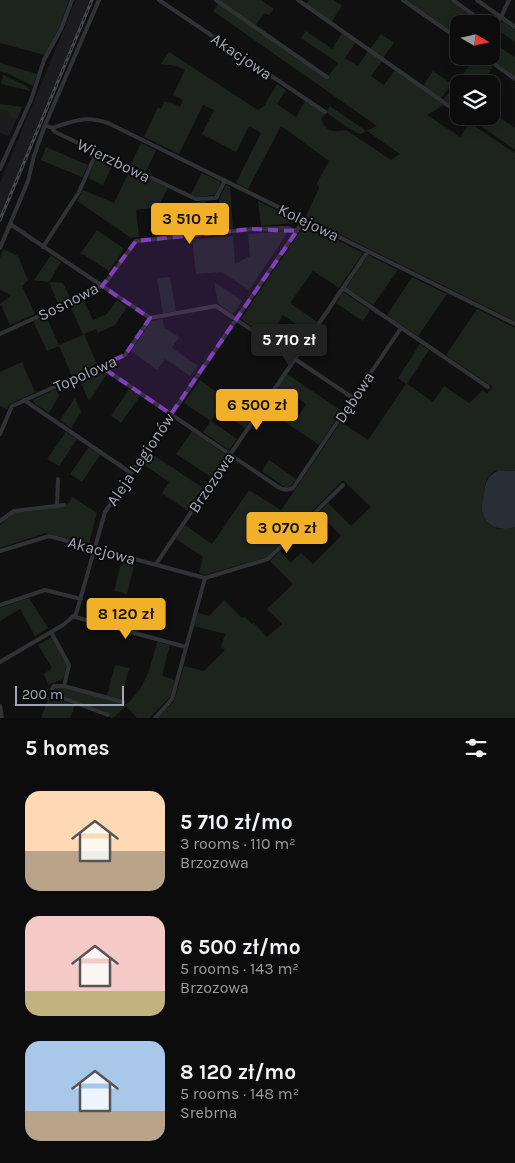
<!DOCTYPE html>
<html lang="en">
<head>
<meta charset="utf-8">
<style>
  :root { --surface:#0c0c0d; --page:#1a1a1b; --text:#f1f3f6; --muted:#9a9b9d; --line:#2c2c2e; --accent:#f2b028 }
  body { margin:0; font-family:Karla,sans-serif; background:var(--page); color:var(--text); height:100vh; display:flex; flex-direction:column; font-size:19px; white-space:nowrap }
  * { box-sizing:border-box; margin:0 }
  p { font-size:16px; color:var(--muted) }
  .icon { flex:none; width:28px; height:28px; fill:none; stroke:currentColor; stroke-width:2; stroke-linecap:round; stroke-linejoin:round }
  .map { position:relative; height:718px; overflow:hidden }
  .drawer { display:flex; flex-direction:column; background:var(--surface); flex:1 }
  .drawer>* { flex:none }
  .needle { width:32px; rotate:99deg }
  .fabs { position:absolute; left:450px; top:15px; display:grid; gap:10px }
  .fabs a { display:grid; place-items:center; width:50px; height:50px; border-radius:10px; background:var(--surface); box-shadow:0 2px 12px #0003,0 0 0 1px var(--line); font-size:25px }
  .scale { position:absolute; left:15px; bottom:12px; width:109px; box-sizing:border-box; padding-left:5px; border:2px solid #a1a6b2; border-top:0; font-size:14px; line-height:18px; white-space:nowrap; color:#a1a6b2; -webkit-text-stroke:4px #0b0b0c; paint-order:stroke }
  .price { position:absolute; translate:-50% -42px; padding:0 11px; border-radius:5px; background:var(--accent); color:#111; font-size:16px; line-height:32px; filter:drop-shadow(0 1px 2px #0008) }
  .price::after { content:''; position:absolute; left:50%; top:30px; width:15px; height:11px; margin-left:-8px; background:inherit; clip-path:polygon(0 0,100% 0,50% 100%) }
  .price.on { background:#222; color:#fff }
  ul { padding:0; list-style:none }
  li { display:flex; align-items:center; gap:15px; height:125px; padding:0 25px }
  li span { display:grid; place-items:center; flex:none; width:140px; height:100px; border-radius:15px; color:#555 }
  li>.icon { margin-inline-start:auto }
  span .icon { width:60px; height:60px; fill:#fffc; stroke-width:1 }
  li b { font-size:21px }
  h2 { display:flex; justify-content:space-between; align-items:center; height:60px; padding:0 25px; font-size:21px }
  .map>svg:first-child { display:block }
  .built { fill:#1c1c1e }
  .green { fill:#1c241d }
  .water { fill:#272e35 }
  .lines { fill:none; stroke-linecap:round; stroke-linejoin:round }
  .minor { stroke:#313236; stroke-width:4 }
  .rail-casing { stroke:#484a4f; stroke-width:3 }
  .rail { stroke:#0b0b0c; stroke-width:1; stroke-dasharray:4; stroke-linecap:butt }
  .marked { fill:#813ebd; fill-opacity:0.2; stroke:#813ebd; stroke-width:4; stroke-dasharray:10 6; stroke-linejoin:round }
  .labels { text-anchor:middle; stroke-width:4; stroke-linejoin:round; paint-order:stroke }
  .street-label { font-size:16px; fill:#a1a6b2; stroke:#0b0b0c }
</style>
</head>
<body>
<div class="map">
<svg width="515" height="718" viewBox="0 0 515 718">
  <rect width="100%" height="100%" fill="#101011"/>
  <path class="built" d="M76,0H94L0,225V183Z
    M0,104L22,107L9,136L0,133Z"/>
  <path class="green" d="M0,0H69L59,28L45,55L0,43Z
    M217,0H261L274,9L269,15L265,13L254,27Z
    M309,0H334L342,6L331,22L306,4Z
    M407,0H450L483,24H459V37Z
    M219,3L327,78L338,63L301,38L306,31L332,49L342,33L356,42L345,58L358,66L368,51L382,61L371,76L384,85L395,70L444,105L427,115L460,137L470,123L515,153V321L307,218L306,216L319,188L317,183L329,161L281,126L248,189L236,183L261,133L249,126L236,152L202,134L214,110L203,105L179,154L144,137L158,107L161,109L164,102H170L180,107L183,100L173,95L185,70L176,66L161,64L169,52L258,110L264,106L277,84L286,90L277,104L296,117L305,101L325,114L321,119C328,133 331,132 346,130L391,160L400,154L367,131L360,134L347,127L326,112L330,106L366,131L377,126L213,11Z
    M504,22L515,30V42L496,29L500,23Z
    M381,34L394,43L383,58L370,49Z
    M491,41L515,57V77L486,56H491Z
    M475,57H478L493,67L481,84H459V110L443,99L453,89Z
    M0,63L37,74L33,86L9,74L0,71Z
    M433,71L452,84L441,98L423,86Z
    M3,75L26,86L31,91L1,84Z
    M0,104L22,107L17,119L11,117L8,111L0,109Z
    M491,112L515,128V150L467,116H491Z
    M141,143L156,150L146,172L131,164Z
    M46,147L88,165L82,177L41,160Z
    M98,154L114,162L103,185L88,178Z
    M130,170L168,188L158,207L136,210L139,237L131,238L77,201L83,190L114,203Z
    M202,173L221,182L215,195L197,197L191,194Z
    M226,185L230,187L233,229L221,230L219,200Z
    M205,201L208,231L194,233L191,203Z
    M258,201L296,220L294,223L261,226Z
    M177,205L180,233L166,235L164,207Z
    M305,224L363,253L339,288L313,271L290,303L317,322L309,333L283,315L268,338L241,319Z
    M97,230L124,249L109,271L81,253Z
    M287,231L288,232L249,290L222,272L196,274L192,239L233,236L235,264L250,256L248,234Z
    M3,249L18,256L28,280L22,286L35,314L10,325L1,305L0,306V304L11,295L0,290V258Z
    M51,255L61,262L49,282L63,283L70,298L58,303L49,282L34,280Z
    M368,255L398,270L373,305L346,288Z
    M170,277L176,311L163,313L157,278Z
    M412,277L447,294L418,336L387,315Z
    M214,282L242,301L233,314L218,303Z
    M343,292L370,310L363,321L336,303Z
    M83,299L93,320L107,314L117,300L127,307L115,325L98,333L96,329L84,334L97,364L72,376L59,346L47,351L33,321L46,316L59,345L83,335L70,305Z
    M477,309L515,328V471C510,471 504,469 499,470C486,472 485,484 484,495C483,500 481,505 482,510C484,528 501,532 515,527V718H157L174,701L184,666L204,671L225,650L221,647L225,634L194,626L198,613L209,616L224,600L242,618L245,617L252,624L254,623L267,637L282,624L267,609L293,584L270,561L280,551L291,563L301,553L313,564L341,536L319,513L328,503L351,526L371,507L343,480L267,557L205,575L199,573L203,557L176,539L185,525L212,544L249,490L281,510L341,422L368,440L406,384L398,378L420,344L429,350L407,384L433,402L444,386L469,403L483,390L487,393L493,387L446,355Z
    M163,319L164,327L179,337L172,348L198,366L190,376L165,359L157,370L131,351L151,321Z
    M22,362L35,392L10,404L7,409L0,406V372Z
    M100,369L107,374L89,401L79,379Z
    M287,374L342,411L319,445L265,408L272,397L299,415L306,404L296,397L289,406L273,395Z
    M200,380L252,417L245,428L218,410L211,421L237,439L229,450L203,432L211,421L184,403Z
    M56,389L59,396L49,413L35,404L33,400Z
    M129,389L140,396L121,423L111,416Z
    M75,398L81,412L71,428L60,420Z
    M192,431L226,455L211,477L176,454Z
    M66,432L77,439L59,466L47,459Z
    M89,447L100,455L82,482L70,474Z
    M150,453L203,488L188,511L162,493L169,482L143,464Z
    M269,460L296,479L290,487L286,488L262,471Z
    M72,497L97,513L89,544L46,533L0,548V525L14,513L62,507L69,503Z
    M122,559L135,562L127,594L114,591Z
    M29,598L48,628L35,636L20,609L0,621V608Z
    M52,637L67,663L63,679L48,685L44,674L52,668L38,645Z
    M157,642L170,645L162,676L175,680L170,697L149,718H137L126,706L113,718H110V714L54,693L56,688L60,687L127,704C147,685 150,668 157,642Z
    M115,665L129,668L121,700L107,696Z
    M49,696L75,705L70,718H41Z"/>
  <path class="water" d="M499,470L515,471V527C501,532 484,527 482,510C481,505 483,500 484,495C485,482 487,476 499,470Z"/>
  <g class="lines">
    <path class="minor" d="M159,0L325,112
      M216,0L327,77
      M298,0L459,113
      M403,0L459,39
      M453,0L486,24
      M477,0L515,27
      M491,31L501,17L509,0
      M483,56L515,79
      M464,116L465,117
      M45,125L52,128C74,121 85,115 108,123L515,324
      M52,128L55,132L196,199L216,198L225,180
      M0,169L31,100L44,60L61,29L72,0
      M10,224L150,318
      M43,247L79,192L97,151
      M0,248L28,181L34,156L45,125L99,0
      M343,288L488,387
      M0,334L96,290L106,282L136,241L252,229L287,228L297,231
      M100,366L278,487C283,490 288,491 293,488L401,328
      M24,400L131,473
      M0,434L12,406L125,355L150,318L216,306L353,398
      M57,505L58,479
      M0,521L14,511L64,505
      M0,551L49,536L205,578
      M156,564L368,251
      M205,578L268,559L343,485
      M0,605L45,590L81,599
      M75,617L186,647
      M51,632L69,665L64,686H54L52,689V694L108,715
      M0,662L63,625L76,614L105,512L304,220
      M64,686L123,702
      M0,706L2,718
      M155,718L172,699L205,578"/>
    <g class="rail-casing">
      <path id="rail" d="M0,220L92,0"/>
    </g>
    <use href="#rail" class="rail"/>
  </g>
  <path class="marked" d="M252,229L297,231L171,414L100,366L125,355L150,318L102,286L136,241Z"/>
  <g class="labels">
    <g class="street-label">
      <text transform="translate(242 56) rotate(34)" y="6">Akacjowa</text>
      <text transform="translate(114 160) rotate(26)" y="6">Wierzbowa</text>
      <text transform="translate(309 222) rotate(26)" y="6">Kolejowa</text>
      <text transform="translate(68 301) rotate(-27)" y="6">Sosnowa</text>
      <text transform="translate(85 373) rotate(-24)" y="6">Topolowa</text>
      <text transform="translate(354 397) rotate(-56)" y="6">Dębowa</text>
      <text transform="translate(140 459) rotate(-56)" y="6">Aleja Legionów</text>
      <text transform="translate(211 482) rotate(-56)" y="6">Brzozowa</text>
      <text transform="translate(102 550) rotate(15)" y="6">Akacjowa</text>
    </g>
  </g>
</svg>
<div class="fabs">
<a><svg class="needle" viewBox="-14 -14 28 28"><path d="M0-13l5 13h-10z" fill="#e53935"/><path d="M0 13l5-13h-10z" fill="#9a9b9d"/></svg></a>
<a><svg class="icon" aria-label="layers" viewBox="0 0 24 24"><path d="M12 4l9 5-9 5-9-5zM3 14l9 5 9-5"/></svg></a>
</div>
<div class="scale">200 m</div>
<b class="price" style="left:190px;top:245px">3 510 zł</b>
<b class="price on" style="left:289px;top:366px">5 710 zł</b>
<b class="price" style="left:257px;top:431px">6 500 zł</b>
<b class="price" style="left:287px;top:554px">3 070 zł</b>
<b class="price" style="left:126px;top:640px">8 120 zł</b>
</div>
<section class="drawer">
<h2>5 homes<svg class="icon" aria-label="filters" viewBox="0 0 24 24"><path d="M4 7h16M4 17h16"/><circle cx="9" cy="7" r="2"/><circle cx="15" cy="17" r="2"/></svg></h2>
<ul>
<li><span style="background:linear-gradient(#ffd9b3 60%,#b9a48a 0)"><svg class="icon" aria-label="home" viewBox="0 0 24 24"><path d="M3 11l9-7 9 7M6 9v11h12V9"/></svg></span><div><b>5 710 zł/mo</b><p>3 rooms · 110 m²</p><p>Brzozowa</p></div></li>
<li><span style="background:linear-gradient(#f6c9c9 75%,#c2b280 0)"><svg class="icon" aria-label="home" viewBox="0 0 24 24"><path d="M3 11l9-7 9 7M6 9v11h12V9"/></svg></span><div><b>6 500 zł/mo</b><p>5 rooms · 143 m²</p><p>Brzozowa</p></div></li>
<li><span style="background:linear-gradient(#a9c7e8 70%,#b9a48a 0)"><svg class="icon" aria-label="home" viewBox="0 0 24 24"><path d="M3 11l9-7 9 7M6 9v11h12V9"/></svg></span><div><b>8 120 zł/mo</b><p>5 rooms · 148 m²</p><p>Srebrna</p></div></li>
</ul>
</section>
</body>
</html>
